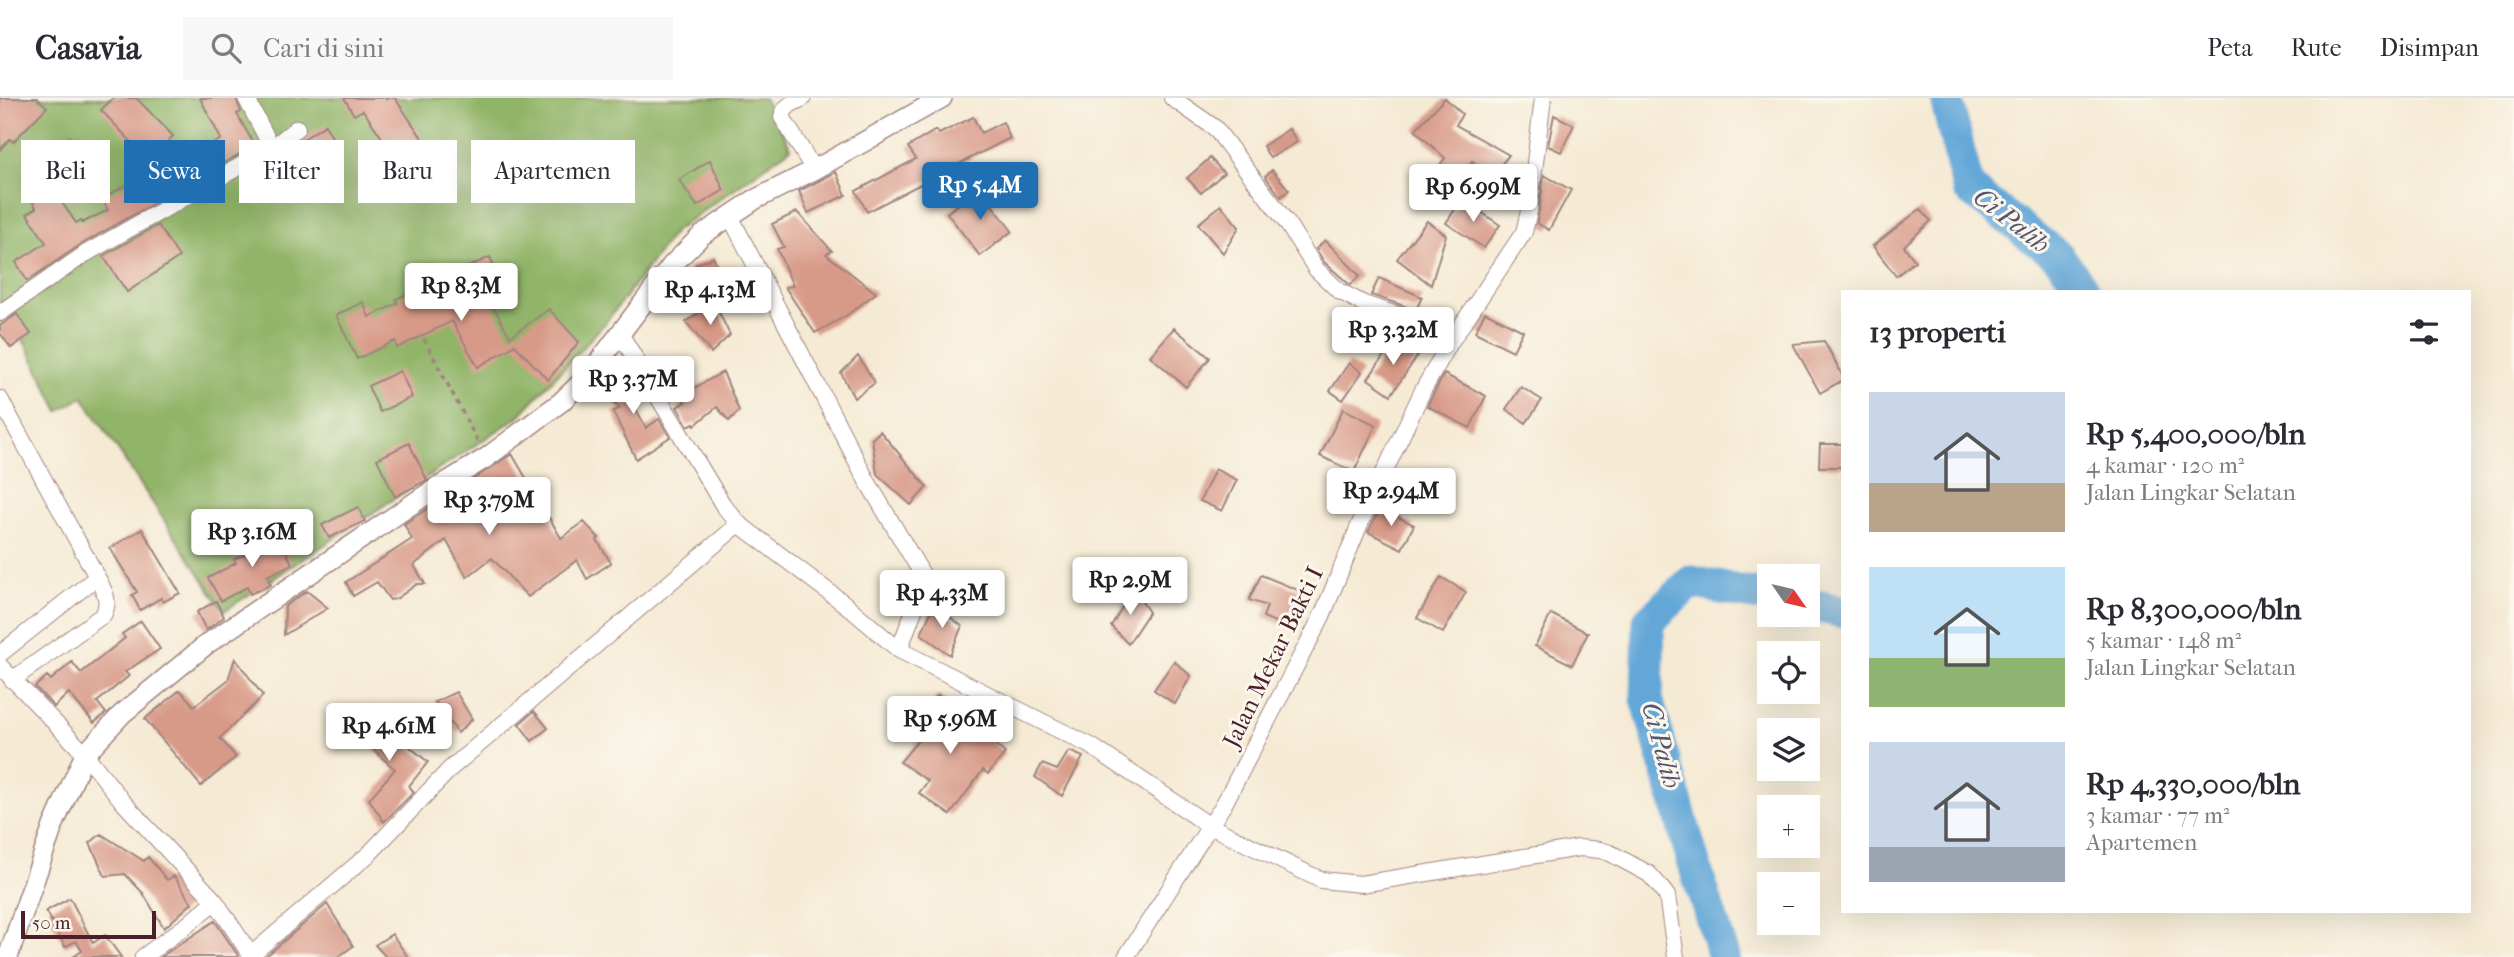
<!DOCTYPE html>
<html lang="id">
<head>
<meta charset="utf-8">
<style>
  :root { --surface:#fff; --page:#f7f7f7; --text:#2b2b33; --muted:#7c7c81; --line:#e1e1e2; --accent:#1f6fb2 }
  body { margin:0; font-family:"IM FELL French Canon",serif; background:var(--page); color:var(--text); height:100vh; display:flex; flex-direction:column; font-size:26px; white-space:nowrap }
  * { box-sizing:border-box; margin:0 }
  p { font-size:23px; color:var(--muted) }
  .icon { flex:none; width:38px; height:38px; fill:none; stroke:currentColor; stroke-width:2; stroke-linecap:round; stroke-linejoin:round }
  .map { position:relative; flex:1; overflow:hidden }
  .panel { position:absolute; left:1841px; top:192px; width:630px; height:623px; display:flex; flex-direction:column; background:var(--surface); border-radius:0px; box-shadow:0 7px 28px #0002 }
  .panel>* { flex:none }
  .guide { position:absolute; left:21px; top:42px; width:665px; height:63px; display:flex; gap:14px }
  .needle { width:46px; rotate:124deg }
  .controls { position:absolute; left:1757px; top:466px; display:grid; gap:14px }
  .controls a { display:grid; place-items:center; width:63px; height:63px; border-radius:0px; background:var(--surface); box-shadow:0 7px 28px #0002; font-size:35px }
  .scale { position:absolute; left:21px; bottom:18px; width:135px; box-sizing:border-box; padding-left:7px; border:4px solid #4a1f2b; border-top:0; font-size:19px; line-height:24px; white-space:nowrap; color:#4a1f2b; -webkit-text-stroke:5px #fbf7ec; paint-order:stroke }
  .price { position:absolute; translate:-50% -60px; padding:0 16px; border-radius:7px; background:#fff; color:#222; font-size:23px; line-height:46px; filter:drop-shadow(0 2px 4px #0008) }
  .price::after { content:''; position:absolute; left:50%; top:42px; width:21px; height:16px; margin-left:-10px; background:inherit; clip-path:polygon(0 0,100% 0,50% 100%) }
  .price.selected { background:var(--accent); color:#fff }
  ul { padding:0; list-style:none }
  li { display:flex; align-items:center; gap:21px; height:175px; padding:0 28px }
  li span { display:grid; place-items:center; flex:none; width:196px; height:140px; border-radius:0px; color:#555 }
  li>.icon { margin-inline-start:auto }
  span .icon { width:84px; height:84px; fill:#fffc; stroke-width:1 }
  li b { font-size:30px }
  h2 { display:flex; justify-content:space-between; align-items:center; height:84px; padding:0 28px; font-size:30px }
  .tag { padding:0 24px; border-radius:0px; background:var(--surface); box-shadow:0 7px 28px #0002; font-size:24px; line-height:63px }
  .tag.selected { background:var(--accent); color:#fff }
  header { display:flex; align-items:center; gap:42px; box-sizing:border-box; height:98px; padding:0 35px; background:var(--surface); border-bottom:2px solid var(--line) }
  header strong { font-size:33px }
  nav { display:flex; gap:38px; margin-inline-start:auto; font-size:24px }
  .search { width:490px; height:63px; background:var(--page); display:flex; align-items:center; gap:18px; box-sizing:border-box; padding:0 24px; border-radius:0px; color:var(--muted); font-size:26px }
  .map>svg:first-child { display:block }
  .forest { fill:#90b468; stroke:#6d6a4a; stroke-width:2 }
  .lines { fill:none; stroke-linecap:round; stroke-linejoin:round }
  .river { stroke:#63a7d8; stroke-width:33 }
  .building { fill:#d89a88 }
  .minor-casing { stroke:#a08480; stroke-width:18 }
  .tertiary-casing { stroke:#a08480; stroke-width:22 }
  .path { stroke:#a08480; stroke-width:3.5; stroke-dasharray:5 5; stroke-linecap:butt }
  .minor { stroke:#fff; stroke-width:16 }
  .tertiary { stroke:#fff; stroke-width:19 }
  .labels { text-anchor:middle; stroke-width:6; stroke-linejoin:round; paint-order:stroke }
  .street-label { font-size:24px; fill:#4a1f2b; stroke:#fbf7ec }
  .water-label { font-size:26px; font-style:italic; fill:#545570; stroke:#fbf7ec }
</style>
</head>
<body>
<header>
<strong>Casavia</strong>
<div class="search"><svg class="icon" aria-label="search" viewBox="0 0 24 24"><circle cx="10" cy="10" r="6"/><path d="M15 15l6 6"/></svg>Cari di sini</div>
<nav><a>Peta</a><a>Rute</a><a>Disimpan</a></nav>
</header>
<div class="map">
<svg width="2514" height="859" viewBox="0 0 2514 859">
  <rect width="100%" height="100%" fill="#fbf7ec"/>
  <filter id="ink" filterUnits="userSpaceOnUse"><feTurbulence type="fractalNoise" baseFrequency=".0143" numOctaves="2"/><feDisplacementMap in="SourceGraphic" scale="14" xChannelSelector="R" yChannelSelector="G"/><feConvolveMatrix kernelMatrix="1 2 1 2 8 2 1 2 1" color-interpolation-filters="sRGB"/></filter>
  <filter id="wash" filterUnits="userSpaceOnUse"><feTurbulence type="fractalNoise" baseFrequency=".00686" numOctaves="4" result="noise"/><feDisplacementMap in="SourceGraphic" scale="28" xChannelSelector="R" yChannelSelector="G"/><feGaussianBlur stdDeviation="1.57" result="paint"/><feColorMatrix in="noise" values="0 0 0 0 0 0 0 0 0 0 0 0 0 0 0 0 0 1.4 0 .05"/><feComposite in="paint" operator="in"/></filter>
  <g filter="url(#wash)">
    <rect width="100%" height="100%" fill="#f5ead4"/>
    <path class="forest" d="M0,0H764L791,50L675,133L606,224L518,319L224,513L83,299L59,313L10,215L0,225Z"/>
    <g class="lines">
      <path class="river" d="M1946,0L1968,90L2059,159L2085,194
        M1808,506L1843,514
        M1724,859L1694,766L1647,601L1649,523L1691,484L1769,499"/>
    </g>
    <g id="blocks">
      <path class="building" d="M0,0H37L47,9L13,44L10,41L0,52Z
        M113,0H136L146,10L173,38L168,43L193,83L80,147L27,183L16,164L46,145L27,116L36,110L30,99L50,87L76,125L81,122L82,125L108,112L102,101L156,70L101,12Z
        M200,0H236L241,14L237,16L255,48L222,66L211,47L221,41Z
        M344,0H395L426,46L399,65L363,12L354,17Z
        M1445,0L1462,16L1456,27L1509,57L1492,78L1472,63L1457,82L1439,68L1445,60L1415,32Z
        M1554,17L1574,27L1561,54L1548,48Z
        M973,19L981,35L1003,24L1010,40L957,67L958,69L930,86L928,82L867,114L856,93L916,61L908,49L936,32L939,36Z
        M325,27L340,53L280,88L267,65Z
        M1289,31L1297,44L1270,60L1263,48Z
        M69,39L89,67L60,88L37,66Z
        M1210,60L1224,75L1201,95L1187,80Z
        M710,62L724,92L697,108L679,82Z
        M1272,72L1289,92L1281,99L1265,78Z
        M836,74L846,97L808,115L799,93Z
        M1544,77L1571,92L1549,132L1537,125Z
        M979,90L1012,133L980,158L947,115Z
        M1462,101L1500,127L1484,150L1446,125Z
        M1221,107L1239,129L1223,155L1198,126Z
        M1920,111L1931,123L1904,148L1915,163L1896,178L1873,148Z
        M797,114L832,153L826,156L876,195L846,218L815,235L785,189L793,188L777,151L784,149L772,126Z
        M1427,123L1446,137L1431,187L1397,161Z
        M158,127L179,159L127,194L103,158Z
        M1325,142L1360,178L1350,187L1324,164L1316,151Z
        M490,159L504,192L488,199L510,239L549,211L579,244L548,282L514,246L515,247L478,269L452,223L397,250L395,243L357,261L336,217L363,204L369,219L398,205L396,201L415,192L419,200L427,196L429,200L467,184L461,172Z
        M713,159L723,180L715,190L705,187L688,170Z
        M1379,180L1422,199L1416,212L1371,197Z
        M714,204L730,237L711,255L686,224Z
        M1485,214L1523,233L1513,253L1475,234Z
        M17,216L31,236L11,250L0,235V228Z
        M1174,230L1210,260L1186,289L1150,258Z
        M1395,241L1418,257L1391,297L1368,281Z
        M1824,243L1843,278V282L1820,295L1793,246Z
        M858,258L875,285L854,300L841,275Z
        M1349,265L1362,274L1343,302L1330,293Z
        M630,272L642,292L631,301L646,330L659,321L670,339L636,361L613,314L620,310L599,291Z
        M400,273L412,299L380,314L368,288Z
        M723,274L739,313L729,323L717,309L695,327L694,325L688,328L677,309L685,304L682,297Z
        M1444,276L1486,298L1470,330L1427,308Z
        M1521,289L1542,302L1526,325L1506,311Z
        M1343,311L1376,327L1354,374L1320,358Z
        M880,333L927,389L911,407L877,376L872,341Z
        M409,345L427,382L395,399L377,361Z
        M1820,346H1843V369H1819Z
        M512,356L561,440L584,424L599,440L597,442L611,465L587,481L577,462L528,499L492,460L467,479L446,442L414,467L425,486H417L396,501L390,502L377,484L353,498L346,484L412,441L404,426Z
        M1215,371L1237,382L1222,413L1200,403Z
        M358,409L365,423L329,440L322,427Z
        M1380,410L1414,427L1402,451L1368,434Z
        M142,431L180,495L163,504L161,500L140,512L132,497L137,494L110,450Z
        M277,434L292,466L267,478L271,487L250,496L247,489L221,503L208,480L236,465L234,461L263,448L261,442Z
        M1261,477L1303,494L1290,530L1263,519L1267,508L1249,502Z
        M1441,479L1466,494L1443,535L1417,520Z
        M1133,491L1149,514L1128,546L1111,528Z
        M307,493L328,510L284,537L285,508Z
        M216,503L224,519L206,532L197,514Z
        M934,507L962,528L950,557L921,536Z
        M1551,516L1588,535L1572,567L1535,548Z
        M141,523L160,551L125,574L129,578L97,604L106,615L94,625L69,595L54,609L35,589L47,578L51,582L72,564L81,575L125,540L122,536Z
        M235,560L263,598L220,640L236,659L201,688L145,621L180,592L194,608L228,582Z
        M1174,563L1191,578L1175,606L1154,592Z
        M456,594L472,621L458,635L435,604Z
        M938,597L1005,655L988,676L983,672L950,717L919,695L928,683L900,664L935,622L924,615Z
        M358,607L394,643L398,639L428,664L409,688L414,694L384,724L369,701L395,671L381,659L344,620Z
        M534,613L548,630L532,643L519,626Z
        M1069,653L1083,659L1062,698L1035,679L1042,666L1057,672Z
        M101,736L144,763L148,759L167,782L174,778L192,805L164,830L143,795L125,776L105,778L90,745Z
        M70,800L93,845L105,837L121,859H73L82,853L76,843L65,849L46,813Z
        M327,806L353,848L338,859H265Z
        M215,823L239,859H161L169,853Z
        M392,836L408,859H386L375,847Z"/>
    </g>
  </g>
  <g filter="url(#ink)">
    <use href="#blocks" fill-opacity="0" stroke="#a08480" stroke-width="2"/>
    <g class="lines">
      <g class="minor-casing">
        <path id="minor" d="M246,0L272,50
          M803,0C793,5 785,7 782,19L814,72
          M1172,0L1215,30L1287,125L1316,171L1339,193L1364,206L1412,222L1451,243
          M730,118L867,383L922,476V491L899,552
          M0,215L85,156L272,50L297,30
          M621,237L723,407L739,426L846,507L899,552L1091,648L1210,728L1321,782L1361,786L1579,750L1600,752L1610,755L1649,776L1658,786L1667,798L1676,859
          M0,301L97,479L0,556
          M0,568L85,656L123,704L215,803L252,859
          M12,582L103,517C111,503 104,493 97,479
          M251,857L369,756L451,670L739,426
          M143,859L187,827L215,803
          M1126,859L1224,706L1322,518L1359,428L1423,292L1451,243L1524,134L1529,113L1543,0"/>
      </g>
      <g class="tertiary-casing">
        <path id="tertiary" d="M8,859L53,728L85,656L122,616L207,546L427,396L486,360L561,304L588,278L672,167L702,137L754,102L814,72L942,0"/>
      </g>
      <path class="path" d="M424,241L479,346"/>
      <use href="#minor" class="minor"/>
      <use href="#tertiary" class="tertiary"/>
    </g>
  </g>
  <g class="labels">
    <g class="street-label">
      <text transform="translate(1273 559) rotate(-64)" y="8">Jalan Mekar Bakti I</text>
    </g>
    <g class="water-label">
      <text transform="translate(2012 122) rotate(38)" y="9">Ci Palih</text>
      <text transform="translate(1662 647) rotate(75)" y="9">Ci Palih</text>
    </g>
  </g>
</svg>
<div class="controls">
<a><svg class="needle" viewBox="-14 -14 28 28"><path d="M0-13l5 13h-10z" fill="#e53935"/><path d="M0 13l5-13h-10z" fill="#7c7c81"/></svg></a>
<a><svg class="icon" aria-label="locate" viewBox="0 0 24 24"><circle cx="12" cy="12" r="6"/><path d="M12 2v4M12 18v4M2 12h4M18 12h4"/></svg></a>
<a><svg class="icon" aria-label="layers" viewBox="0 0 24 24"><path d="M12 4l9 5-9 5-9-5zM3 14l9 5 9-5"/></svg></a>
<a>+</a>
<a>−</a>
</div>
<div class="scale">50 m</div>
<b class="price selected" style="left:980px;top:124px">Rp 5.4M</b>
<b class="price" style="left:1473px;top:126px">Rp 6.99M</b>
<b class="price" style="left:461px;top:225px">Rp 8.3M</b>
<b class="price" style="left:710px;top:229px">Rp 4.13M</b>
<b class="price" style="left:1393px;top:269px">Rp 3.32M</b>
<b class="price" style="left:633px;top:318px">Rp 3.37M</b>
<b class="price" style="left:1391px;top:430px">Rp 2.94M</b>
<b class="price" style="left:489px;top:439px">Rp 3.79M</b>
<b class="price" style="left:252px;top:471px">Rp 3.16M</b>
<b class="price" style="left:1130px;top:519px">Rp 2.9M</b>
<b class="price" style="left:942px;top:532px">Rp 4.33M</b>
<b class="price" style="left:950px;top:658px">Rp 5.96M</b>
<b class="price" style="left:389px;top:665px">Rp 4.61M</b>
<div class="guide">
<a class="tag">Beli</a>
<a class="tag selected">Sewa</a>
<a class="tag">Filter</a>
<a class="tag">Baru</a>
<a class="tag">Apartemen</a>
</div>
<section class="panel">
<h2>13 properti<svg class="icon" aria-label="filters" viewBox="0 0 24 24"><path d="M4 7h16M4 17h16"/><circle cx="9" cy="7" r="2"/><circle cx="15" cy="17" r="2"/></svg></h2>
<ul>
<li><span style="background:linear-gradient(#c9d6e8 65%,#b9a48a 0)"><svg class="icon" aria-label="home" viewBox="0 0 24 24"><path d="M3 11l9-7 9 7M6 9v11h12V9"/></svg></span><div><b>Rp 5,400,000/bln</b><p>4 kamar · 120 m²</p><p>Jalan Lingkar Selatan</p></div></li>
<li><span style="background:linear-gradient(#bfe0f5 65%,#8fb573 0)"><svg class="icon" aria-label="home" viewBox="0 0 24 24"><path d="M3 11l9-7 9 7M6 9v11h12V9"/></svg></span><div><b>Rp 8,300,000/bln</b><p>5 kamar · 148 m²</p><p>Jalan Lingkar Selatan</p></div></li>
<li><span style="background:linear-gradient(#c9d6e8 75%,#9aa5b1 0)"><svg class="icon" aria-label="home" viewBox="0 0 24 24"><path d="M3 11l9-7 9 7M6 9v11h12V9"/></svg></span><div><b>Rp 4,330,000/bln</b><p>3 kamar · 77 m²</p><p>Apartemen</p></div></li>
</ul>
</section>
</div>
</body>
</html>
